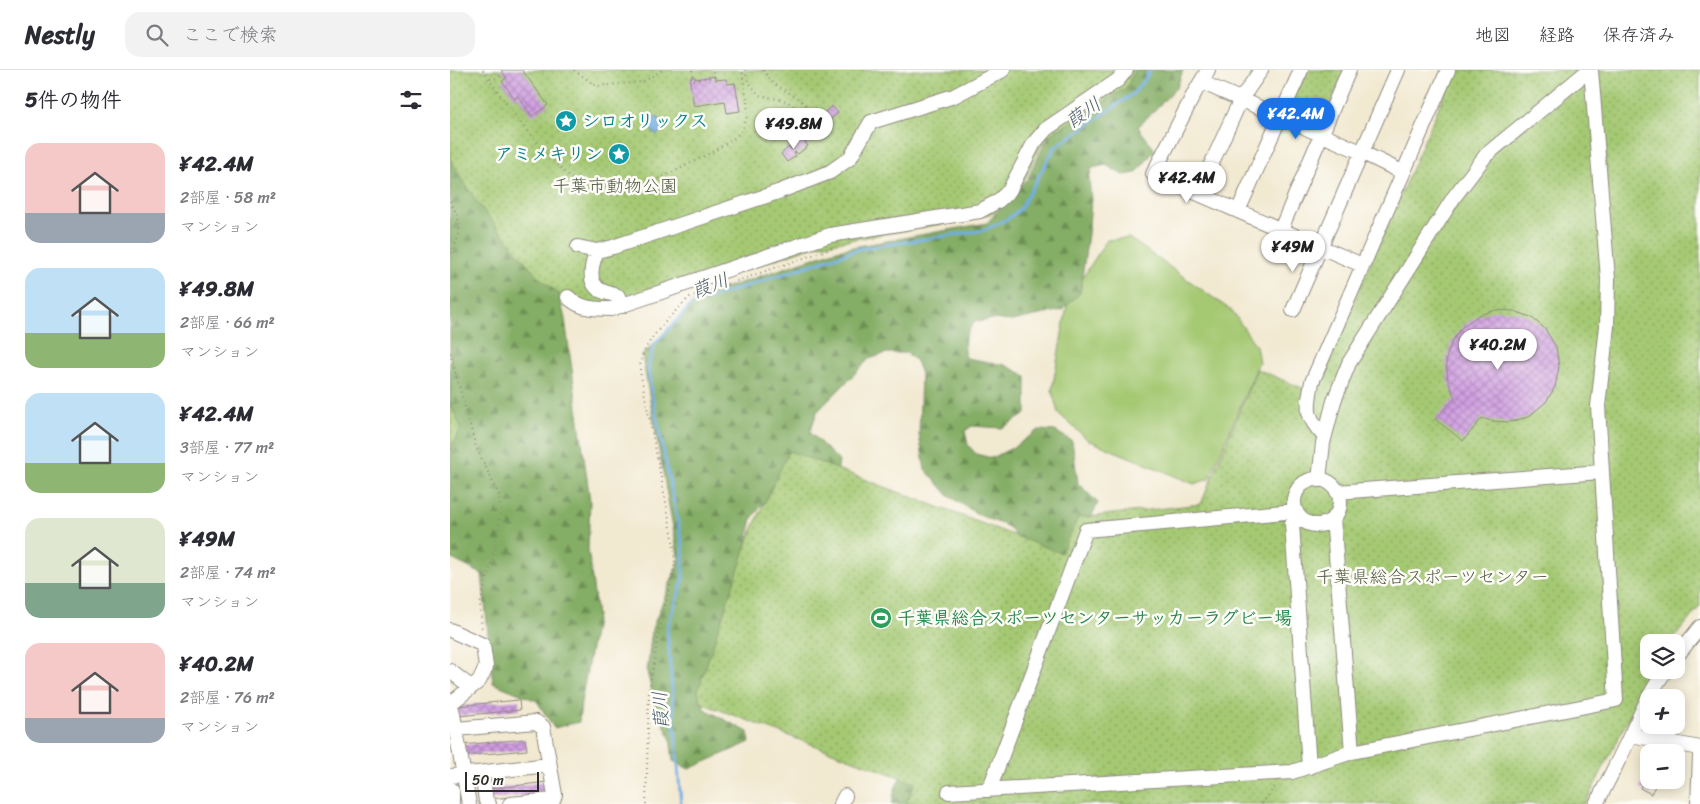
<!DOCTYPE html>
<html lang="ja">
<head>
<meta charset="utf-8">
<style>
  :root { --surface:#fff; --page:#f2f2f3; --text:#2b2b33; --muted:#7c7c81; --line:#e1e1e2; --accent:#1a73e8 }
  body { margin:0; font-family:Sriracha,"Klee One",sans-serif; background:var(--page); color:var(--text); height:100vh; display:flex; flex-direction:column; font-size:19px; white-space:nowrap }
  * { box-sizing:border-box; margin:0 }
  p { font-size:16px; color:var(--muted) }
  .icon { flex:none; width:28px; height:28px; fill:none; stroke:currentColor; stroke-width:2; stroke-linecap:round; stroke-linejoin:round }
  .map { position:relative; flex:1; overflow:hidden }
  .side { display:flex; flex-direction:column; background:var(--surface); width:450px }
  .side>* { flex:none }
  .fabs { position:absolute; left:1190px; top:564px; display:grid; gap:10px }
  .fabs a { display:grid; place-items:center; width:45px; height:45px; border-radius:10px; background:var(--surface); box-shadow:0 2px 12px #0003; font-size:25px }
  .scale { position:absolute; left:15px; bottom:12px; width:74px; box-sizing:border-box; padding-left:5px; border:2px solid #2b2b2b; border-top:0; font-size:14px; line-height:18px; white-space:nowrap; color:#2b2b2b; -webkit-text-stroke:4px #fdfcf7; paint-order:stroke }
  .price { position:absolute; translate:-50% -42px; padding:0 11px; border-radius:18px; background:#fff; color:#222; font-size:16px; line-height:32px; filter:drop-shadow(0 1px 2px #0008) }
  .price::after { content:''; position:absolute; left:50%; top:30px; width:15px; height:11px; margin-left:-8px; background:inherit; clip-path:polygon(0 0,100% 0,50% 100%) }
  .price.selected { background:var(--accent); color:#fff }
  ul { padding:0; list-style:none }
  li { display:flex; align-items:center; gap:15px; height:125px; padding:0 25px }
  li span { display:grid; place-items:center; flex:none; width:140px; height:100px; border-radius:15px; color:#555 }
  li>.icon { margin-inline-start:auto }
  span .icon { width:60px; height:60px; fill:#fffc; stroke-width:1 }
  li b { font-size:21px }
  h2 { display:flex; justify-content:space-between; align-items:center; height:60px; padding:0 25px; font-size:21px }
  header { display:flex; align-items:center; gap:30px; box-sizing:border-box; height:70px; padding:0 25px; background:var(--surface); border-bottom:1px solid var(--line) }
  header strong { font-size:24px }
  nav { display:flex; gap:28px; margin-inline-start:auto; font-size:18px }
  .search { width:350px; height:45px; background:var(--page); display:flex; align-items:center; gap:12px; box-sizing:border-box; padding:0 18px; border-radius:15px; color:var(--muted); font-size:19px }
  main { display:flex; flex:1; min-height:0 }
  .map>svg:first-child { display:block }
  .green { fill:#a5c973; stroke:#687a4f }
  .forest { fill:url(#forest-firs); stroke:#586c48 }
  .park { fill:url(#park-dots); stroke:#687a4f }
  .water { fill:#71aee3; stroke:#4e6c87 }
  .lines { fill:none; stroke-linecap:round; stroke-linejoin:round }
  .stream { stroke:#71aee3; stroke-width:3 }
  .building { fill:url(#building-cross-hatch) }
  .minor-casing { stroke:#8e8a7e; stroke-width:16 }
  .path { stroke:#8e8a7e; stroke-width:2; stroke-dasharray:1 4; stroke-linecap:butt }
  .minor { stroke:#fff; stroke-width:14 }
  .labels { text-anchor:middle; stroke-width:5; stroke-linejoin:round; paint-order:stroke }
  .culture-label { font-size:18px; font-weight:bold; fill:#0d838f; stroke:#fdfcf7; text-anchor:start }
  .park-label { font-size:18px; fill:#505a41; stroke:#fdfcf7 }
  .leisure-label { font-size:18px; font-weight:bold; fill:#27864d; stroke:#fdfcf7; text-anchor:start }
  .water-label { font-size:19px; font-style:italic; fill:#44596b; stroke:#fdfcf7 }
</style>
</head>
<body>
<header>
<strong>Nestly</strong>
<div class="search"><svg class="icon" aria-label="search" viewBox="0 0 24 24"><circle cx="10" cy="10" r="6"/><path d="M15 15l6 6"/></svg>ここで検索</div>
<nav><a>地図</a><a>経路</a><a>保存済み</a></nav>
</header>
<main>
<section class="side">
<h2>5件の物件<svg class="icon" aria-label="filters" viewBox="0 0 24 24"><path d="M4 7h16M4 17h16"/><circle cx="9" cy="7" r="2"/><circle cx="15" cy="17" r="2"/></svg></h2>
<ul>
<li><span style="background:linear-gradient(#f6c9c9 70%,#9aa5b1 0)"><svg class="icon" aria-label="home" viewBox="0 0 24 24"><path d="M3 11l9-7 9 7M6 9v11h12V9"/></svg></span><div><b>¥42.4M</b><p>2部屋 · 58 m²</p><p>マンション</p></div></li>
<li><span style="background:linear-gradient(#bfe0f5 65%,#8fb573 0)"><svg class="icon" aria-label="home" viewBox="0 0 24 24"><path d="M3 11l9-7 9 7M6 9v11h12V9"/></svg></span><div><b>¥49.8M</b><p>2部屋 · 66 m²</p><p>マンション</p></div></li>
<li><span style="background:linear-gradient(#bfe0f5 70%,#8fb573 0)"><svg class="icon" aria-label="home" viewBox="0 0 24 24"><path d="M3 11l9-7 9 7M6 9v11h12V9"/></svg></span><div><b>¥42.4M</b><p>3部屋 · 77 m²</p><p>マンション</p></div></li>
<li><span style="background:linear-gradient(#dfe7d0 65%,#7fa58c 0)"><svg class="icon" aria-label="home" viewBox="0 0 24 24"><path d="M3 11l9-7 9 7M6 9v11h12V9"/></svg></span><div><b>¥49M</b><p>2部屋 · 74 m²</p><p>マンション</p></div></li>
<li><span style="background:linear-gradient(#f6c9c9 75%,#9aa5b1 0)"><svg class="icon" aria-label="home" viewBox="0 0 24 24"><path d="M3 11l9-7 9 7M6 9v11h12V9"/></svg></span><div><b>¥40.2M</b><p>2部屋 · 76 m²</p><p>マンション</p></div></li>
</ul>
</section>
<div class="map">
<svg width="1250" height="734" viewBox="0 0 1250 734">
  <defs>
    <pattern id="forest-firs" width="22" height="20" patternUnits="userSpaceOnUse" patternTransform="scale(1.25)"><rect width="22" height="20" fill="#84ad65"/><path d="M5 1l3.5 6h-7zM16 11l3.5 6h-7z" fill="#6c8d53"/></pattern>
    <pattern id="park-dots" width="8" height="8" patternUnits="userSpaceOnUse" patternTransform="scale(1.25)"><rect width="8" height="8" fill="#a5c973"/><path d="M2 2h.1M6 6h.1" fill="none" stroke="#87a35f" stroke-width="1.8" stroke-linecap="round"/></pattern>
    <pattern id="building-cross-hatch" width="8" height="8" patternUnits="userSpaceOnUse" patternTransform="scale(1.25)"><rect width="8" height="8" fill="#d09ee1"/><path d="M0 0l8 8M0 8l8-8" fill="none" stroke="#a981b7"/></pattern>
  </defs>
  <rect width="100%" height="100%" fill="#fdfcf7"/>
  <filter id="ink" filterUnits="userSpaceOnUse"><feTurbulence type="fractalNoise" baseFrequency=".02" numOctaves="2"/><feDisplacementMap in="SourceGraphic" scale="10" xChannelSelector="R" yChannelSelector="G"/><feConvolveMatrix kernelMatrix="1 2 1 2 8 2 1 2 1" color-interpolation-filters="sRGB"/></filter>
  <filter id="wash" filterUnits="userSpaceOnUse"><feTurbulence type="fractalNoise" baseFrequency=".0096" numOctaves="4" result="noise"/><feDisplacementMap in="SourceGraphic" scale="20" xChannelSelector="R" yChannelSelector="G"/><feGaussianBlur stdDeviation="1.12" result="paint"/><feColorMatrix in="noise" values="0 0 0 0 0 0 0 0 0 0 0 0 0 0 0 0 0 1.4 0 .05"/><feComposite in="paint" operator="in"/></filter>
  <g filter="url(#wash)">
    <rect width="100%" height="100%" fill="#f2e9d1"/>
    <path class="green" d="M679,168L782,241L806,276L809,292L759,409L744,414L638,370L608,343L602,320L618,230L657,170Z"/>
    <path class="forest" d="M644,0H733L727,17L688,57L705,80L686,103L673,105L656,95L642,98L639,108L641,130L639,156L630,223L612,240L562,251L543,249L525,252C514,265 513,270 516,288L555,295L576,306V344L552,358L522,356L515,361L518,375L526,384L542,388L564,377L589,360L605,361L622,371L628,413L648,433L637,456L472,734H442L445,719L455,697L579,486L559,457L529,445L499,426L475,399L469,365L471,304L466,291L457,283H437L419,289L367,342L360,362L389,391L387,403L345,393L302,448L286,521L253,638L298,662L300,672L239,699L223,691L220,667L206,638L197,602L202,559L229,491L192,285L252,226L387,180L537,153L578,108L602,59Z
      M0,85L108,220L115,249L140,431L138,479L147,546L131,632L129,652L104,658L87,631L43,613L32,504L0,488Z"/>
    <path class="park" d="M0,0H685L676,18L596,67L574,110L544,143L502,152L364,176L224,224L129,240L87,206L26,131L0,89Z
      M855,0H895L869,59L835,44Z
      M1005,0H1250V536L1221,572H1199V600H1203L1135,734H456L465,713L251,633L248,620L301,462L339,381L611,483L628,448L751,434L807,299L852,318L868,313Z
      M0,332L11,358L0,381Z"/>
    <path class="water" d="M198,46L209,48L213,59L207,65L202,61L197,49Z"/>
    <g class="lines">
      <path class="stream" d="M231,734L217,558L233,511V477L201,321L198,297L204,275L242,234L409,179L535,160L559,148L570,139L605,77L683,24L696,8L700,0"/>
    </g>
    <g id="blocks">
      <path class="building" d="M51,0H72L98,35L82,46L68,26L65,29L52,11L57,8Z
        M265,6V10L276,9L277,14L285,13L290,41L277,43L275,31L244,36L240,14L241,7H245V9Z
        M382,36L388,43L363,64L357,57Z
        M352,68L358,76L348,84L346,82L344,83L346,86L337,92L331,84L339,77L342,80L344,78L342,75Z
        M1046,240L1064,241L1081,247L1095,259L1106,277L1109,297L1105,317L1096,332L1078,347L1059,352L1041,351L1032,348L1013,371L985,349L1005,328L998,311L996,289L1002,271L1013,256L1029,245Z
        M69,630L70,640L8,646L7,636Z
        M75,669L77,680L14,686L13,675Z
        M1199,699V710H1208L1201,724L1190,718Z
        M97,712L100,723L40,729L38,719Z"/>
    </g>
  </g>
  <g filter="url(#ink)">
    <use href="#blocks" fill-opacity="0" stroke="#8e8a7e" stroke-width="1"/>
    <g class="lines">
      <g class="minor-casing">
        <path id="minor" d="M758,0L745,22L703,104L912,195
          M751,12L911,82L952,102
          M748,123L791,29L811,0
          M788,141L851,0
          M831,159L899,0
          M128,177L147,181L163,177L328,122L380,102L400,88L421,52L504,26L553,0
          M147,181C142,193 136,214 152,221C157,223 162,224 168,226L172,236
          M118,227C130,239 145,239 161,239L380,165L530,141L548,131L559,121L584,73L596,59L668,10L676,0
          M843,240L948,0
          M874,366C855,346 857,339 862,312L998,0
          M844 432a23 23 0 1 1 46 0a23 23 0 1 1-46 0Z
          M869,410L873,373L884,331L899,293L1004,127L1036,85L1139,0
          M887,422L1151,402
          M849,447L842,454L859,697
          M883,448L902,682
          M0,560L33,575L36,597L29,611L0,634
          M1226,587L1250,557
          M0,601L21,617
          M1,633L19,734
          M6,659L86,652L93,657L105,725L103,730L60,734
          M1181,665L1250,678
          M32,703L36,731L39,734
          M0,706L99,695
          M0,719L2,721V734
          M539,720L636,460L846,441
          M499,722L842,702L902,682L1166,630L1148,336L1157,256L1158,209L1141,0
          M391,734L395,726
          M1146,734C1158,711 1170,688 1181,664C1192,641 1201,620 1216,600
          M1248,734L1250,685"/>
      </g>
      <path class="path" d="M33,0C57,36 107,106 145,124C151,127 165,125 171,123C191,119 284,75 292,60C303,38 294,22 292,0
        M124,0L146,16L193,12L212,0
        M242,0L244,10L264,7L263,0
        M295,0L298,11L309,25L337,31L355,46L361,48L368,44
        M313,0L323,13L349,29L369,46
        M40,9L48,8L52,5
        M0,131C12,153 13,162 0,184
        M0,283L26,377L49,425L51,441L43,486L30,535L32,561
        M196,734L199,621L204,593L208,566L225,494L223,468L190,301C190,294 191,288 194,282C200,266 227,239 240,227L386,177
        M812,734L822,720L827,715"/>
      <use href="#minor" class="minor"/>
    </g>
  </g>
  <defs>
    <g id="sight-disc" transform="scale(1.125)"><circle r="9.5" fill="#0f9aa8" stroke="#fdfcf7"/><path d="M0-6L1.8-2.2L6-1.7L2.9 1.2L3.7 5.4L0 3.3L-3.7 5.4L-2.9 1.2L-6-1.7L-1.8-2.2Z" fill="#fff"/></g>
    <g id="stadium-disc" transform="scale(1.125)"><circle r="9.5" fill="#2e9e5b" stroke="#fdfcf7"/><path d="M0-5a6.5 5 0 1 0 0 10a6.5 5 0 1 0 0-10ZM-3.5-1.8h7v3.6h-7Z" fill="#fff"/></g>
  </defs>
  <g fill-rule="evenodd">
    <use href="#sight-disc" x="116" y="51"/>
    <use href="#sight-disc" x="169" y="84"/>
    <use href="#stadium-disc" x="431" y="548"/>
  </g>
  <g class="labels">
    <g class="culture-label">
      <text x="132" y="57">シロオリックス</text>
      <text x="153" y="90" text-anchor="end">アミメキリン</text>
    </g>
    <g class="park-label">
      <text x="165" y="122">千葉市動物公園</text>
      <text x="982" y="513">千葉県総合スポーツセンター</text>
    </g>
    <g class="leisure-label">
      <text x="447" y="554">千葉県総合スポーツセンターサッカーラグビー場</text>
    </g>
    <g class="water-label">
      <text transform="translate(633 42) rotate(-35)" y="7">葭川</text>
      <text transform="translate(260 215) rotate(-21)" y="7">葭川</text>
      <text transform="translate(210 640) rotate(-94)" y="7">葭川</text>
    </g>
  </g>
</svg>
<div class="fabs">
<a><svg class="icon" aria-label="layers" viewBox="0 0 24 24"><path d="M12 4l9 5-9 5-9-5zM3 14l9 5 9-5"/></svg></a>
<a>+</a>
<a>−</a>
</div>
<div class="scale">50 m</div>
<b class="price selected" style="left:846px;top:70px">¥42.4M</b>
<b class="price" style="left:344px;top:80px">¥49.8M</b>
<b class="price" style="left:737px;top:134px">¥42.4M</b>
<b class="price" style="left:843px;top:203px">¥49M</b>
<b class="price" style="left:1048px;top:301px">¥40.2M</b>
</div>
</main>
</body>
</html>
